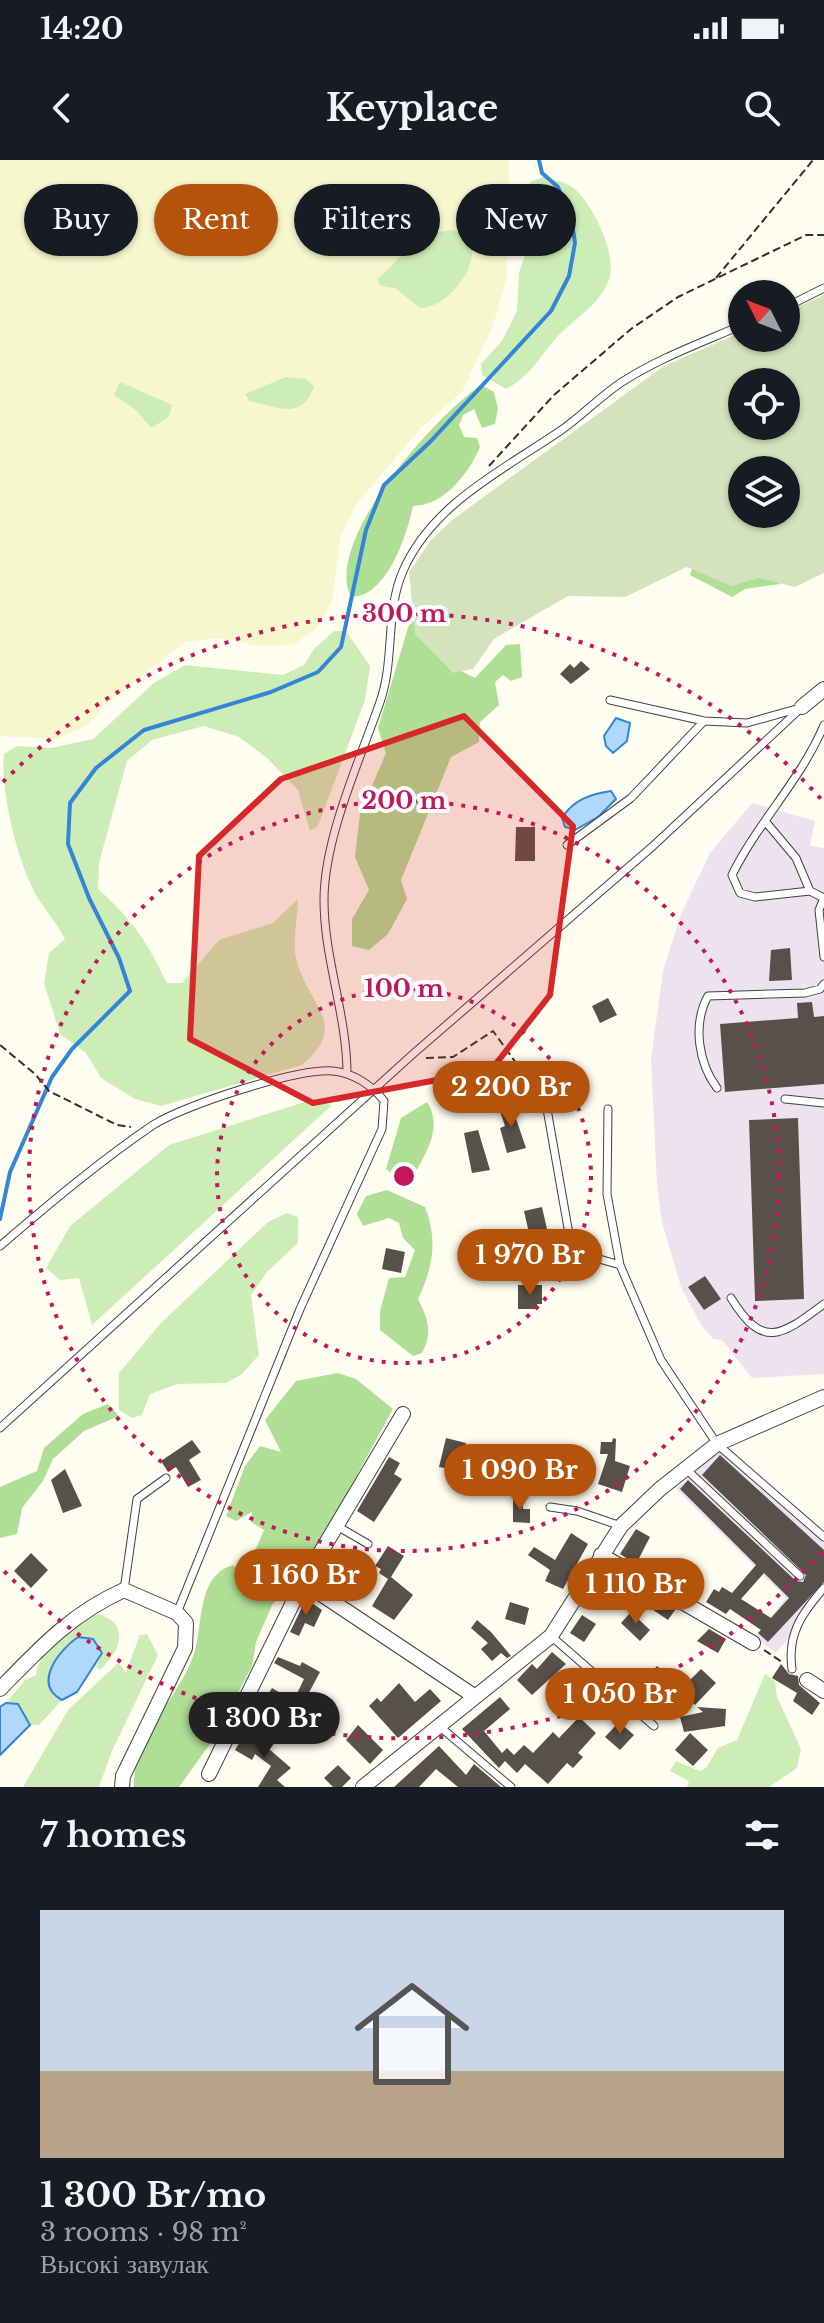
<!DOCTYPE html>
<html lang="en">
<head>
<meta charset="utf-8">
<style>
  :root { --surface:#171b24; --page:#242831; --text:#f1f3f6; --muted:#9ea1a6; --line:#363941; --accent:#b45309 }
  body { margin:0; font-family:"Libre Baskerville",serif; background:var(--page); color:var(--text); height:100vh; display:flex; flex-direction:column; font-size:30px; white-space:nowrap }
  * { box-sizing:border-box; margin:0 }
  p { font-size:26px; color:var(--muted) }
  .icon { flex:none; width:44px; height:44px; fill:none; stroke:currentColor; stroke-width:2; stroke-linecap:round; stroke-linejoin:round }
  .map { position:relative; height:1627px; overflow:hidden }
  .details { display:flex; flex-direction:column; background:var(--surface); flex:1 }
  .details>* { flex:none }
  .top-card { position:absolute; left:24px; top:24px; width:776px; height:72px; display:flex; gap:16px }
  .needle { width:52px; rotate:312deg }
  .buttons { position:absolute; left:728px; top:120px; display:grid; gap:16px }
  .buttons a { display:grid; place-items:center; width:72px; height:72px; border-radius:50%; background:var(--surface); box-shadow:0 2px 6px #0004; font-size:40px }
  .price { position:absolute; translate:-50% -68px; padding:0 18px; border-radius:28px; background:var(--accent); color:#fff; font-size:26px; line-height:52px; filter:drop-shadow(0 2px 4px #0008) }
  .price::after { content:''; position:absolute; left:50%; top:48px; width:24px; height:18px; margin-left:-12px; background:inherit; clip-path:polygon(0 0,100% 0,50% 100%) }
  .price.current { background:#222; color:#fff }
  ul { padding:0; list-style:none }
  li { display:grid; align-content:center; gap:16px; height:424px; padding:0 40px }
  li+li { border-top:2px solid var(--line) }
  li span { display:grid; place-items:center; height:248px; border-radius:0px; color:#555 }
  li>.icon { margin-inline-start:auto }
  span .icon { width:144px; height:144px; fill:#fffc; stroke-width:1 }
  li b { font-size:34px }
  h2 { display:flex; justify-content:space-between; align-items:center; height:96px; padding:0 40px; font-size:34px }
  .tag { padding:0 28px; border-radius:36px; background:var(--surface); box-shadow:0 2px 6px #0004; font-size:28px; line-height:72px }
  .tag.current { background:var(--accent); color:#fff }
  .status { display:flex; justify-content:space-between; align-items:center; height:56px; padding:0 40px; background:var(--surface); direction:ltr }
  .status svg { height:22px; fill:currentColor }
  header { display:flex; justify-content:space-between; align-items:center; height:104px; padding:0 40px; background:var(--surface); font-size:36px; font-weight:700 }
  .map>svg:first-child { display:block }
  .industrial { fill:#ede2ee }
  .farmland { fill:#f7f7cd }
  .green { fill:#cdedb6 }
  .forest { fill:#aedf94 }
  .cemetery { fill:#d4e3be; fill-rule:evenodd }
  .water { fill:#b0d8fa; stroke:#3285d7; stroke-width:2 }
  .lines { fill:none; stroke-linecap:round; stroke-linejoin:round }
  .stream { stroke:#3285d7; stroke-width:4 }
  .building { fill:#58514a; fill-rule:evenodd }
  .lane-casing { stroke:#414141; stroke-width:9 }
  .street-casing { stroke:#414141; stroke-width:16 }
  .path { stroke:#303030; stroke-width:2; stroke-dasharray:8 4; stroke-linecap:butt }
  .lane { stroke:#fff; stroke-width:7 }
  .street { stroke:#fff; stroke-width:14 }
  .marked { fill:#d62828; fill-opacity:0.2; stroke:#d62828; stroke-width:6; stroke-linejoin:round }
  .ring { fill:none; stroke:#c2185b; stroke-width:4; stroke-dasharray:4 8 }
  .centre { fill:#c2185b; stroke:#fff; stroke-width:4 }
  .ring-label { font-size:24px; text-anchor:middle; font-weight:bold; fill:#c2185b; stroke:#fff; stroke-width:8; stroke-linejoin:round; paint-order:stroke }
</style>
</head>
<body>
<div class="status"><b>14:20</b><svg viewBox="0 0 49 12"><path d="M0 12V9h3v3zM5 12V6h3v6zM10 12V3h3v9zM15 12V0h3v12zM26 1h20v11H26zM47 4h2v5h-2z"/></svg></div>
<header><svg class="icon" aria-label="back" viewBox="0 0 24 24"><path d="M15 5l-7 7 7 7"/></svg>Keyplace<svg class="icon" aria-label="search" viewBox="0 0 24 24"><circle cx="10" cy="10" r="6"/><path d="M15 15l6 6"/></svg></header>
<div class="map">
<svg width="824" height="1627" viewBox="0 0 824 1627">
  <rect width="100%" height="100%" fill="#fffdf0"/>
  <path class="industrial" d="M752,643L815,661L810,686L824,688V1214L752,1218L722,1180L713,1179L701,1165L681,1127L662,1062L657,1026L651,899L663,811L681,754L710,693Z
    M719,1290L824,1375V1436L776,1493L754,1477L786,1438L676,1329Z"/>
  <path class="farmland" d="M0,0H509L507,119L492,168L462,232L420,269L355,346L340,379L332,442L316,469L293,485L257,486L219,478L185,482L106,544L87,566L56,579L0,576Z"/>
  <path class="green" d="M543,17C552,20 564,21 572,27C591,40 616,92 610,116C604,142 575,158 558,176C540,196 531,216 506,229L482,215L481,204L502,181L517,151L519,113L531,78L527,38L530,22Z
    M451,70L468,75C485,101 449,148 420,148L395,128L381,126L377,119C409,94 403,76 451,70Z
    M286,217L306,219L314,226C302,263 275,245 249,241L245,234Z
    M120,222L172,245L169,257L151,268L137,251L114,235Z
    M334,471H346L370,506L365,540L318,666L310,671L298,630L267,598L239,577L204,566L152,580L127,601L99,703L98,729C131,758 148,783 167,823H182L219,780L273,763L298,739C298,760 291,781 297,802C309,846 350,865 302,905L161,946L135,939L101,918L86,893L60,874L44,823L49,793L65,779C56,761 40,745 32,727C16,695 0,627 4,594L17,586L51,588L93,579L154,523L185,505L283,515L304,505L314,489Z
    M311,940L332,945L92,1165L79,1118L60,1120L46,1108L70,1066L169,985Z
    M287,1053L298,1057V1083L267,1112L251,1135L259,1195L242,1214L226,1223L177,1224L150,1234L142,1255L132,1258L119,1250V1213L161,1163L268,1062Z
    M99,1454C132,1465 119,1493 100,1510L96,1507L102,1493L53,1536L62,1540L39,1565H30L18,1544L6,1543L25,1520L36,1515C40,1487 72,1461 99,1454Z
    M147,1474L158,1495L112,1591L99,1627H23L68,1550L118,1503L126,1512L140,1475Z
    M765,1514L775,1521L777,1537L801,1589L797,1608L769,1627H687L689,1621L670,1611L676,1601L700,1611L706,1608L718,1588L737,1580Z"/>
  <path class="forest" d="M824,168L809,307L754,296L575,403L459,510L475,518L506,485L520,484L522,517L511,521L503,515L495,522L499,545L480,562L479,582L451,597L401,720L407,739L388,774L369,790L352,786V759L369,730L355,697L360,654L386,593L378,568L416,441L742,266H786V222Z
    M481,225L494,232L498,249L495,264L482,268L474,249L463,255L459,265L464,277L477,278L480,287C469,313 444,346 413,346C407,375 387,437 351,437C322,382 437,254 481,225Z
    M693,405L779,409L780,424L745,429L732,437L690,415Z
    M427,942C444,967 425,995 412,1018L397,1019L386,1009L401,958Z
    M387,1030L425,1047C438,1081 433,1107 418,1139C428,1159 433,1172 422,1193L413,1196L380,1170V1151L389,1118L405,1117L415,1090L403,1078L399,1063L389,1058L363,1066L357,1054L366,1036Z
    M338,1213L356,1219L393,1249L295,1429L273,1443L256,1482L252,1506L215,1577L179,1627H134C132,1575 178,1541 194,1494C204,1464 196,1416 233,1405L243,1414L256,1416L262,1406L252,1398L264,1370L251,1362L252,1352L236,1361L226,1356L245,1306L260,1286L281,1292L265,1260L296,1221Z
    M108,1244L119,1256L84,1271L53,1299L43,1321L22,1348L17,1374L0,1378V1327L37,1311L44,1288L83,1254Z"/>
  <path class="cemetery" d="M824,135V413L795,427L759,418L731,426L687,407L625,437L568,436L494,479L473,509L453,513L415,474L409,412L431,380L452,360L664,206L742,172V178H786V152ZM742,222H786V266H742ZM742,310H786V354H742Z"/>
  <path class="water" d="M616,558L630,563L627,581L613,593L606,586L604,576Z
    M611,631L616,639L598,657L575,670L565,667L562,658C573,640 590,634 611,631Z
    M78,1477L93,1479L102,1493L77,1532L62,1540C32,1524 59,1490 78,1477Z
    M6,1543L18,1544L30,1565L0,1595V1547Z"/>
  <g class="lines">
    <path class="stream" d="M0,1059L10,1012L52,917L72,889L130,831L119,798L89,738L68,684L70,643L96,608L144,570L271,532L318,512L341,487L366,370L384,325L430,282L551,151L569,116L575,83L572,62L558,27L542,13L539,0"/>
  </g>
  <path class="building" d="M581,501L590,509L571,524L560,514L570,504L574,508Z
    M516,667H535V701H515Z
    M790,788L792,820L769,821L771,790Z
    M608,838L617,855L600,863L592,846Z
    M812,842L814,857L824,856V924L725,932L720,864L798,858L797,843Z
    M510,941L526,988L507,993L500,968L505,966L498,945Z
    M798,958L804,1139L755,1141L749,960Z
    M478,970L490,1010L472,1013L464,973Z
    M542,1047L547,1069L529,1073L524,1051Z
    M386,1088L405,1092L401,1113L382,1109Z
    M705,1116L721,1139L704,1150L688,1127Z
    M518,1125H542V1144H537V1149H518Z
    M446,1278L466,1283L460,1311L439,1307Z
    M613,1278L616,1279L615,1301L630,1306L622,1332L598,1324L608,1294H600L601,1282H612Z
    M192,1280L201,1292L189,1300L201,1320L188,1327L176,1307L168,1312L161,1301Z
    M720,1295L824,1390V1422L768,1482L758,1473L761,1470L730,1449L726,1454L706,1442L714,1429L719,1432L722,1427L732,1433L756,1405L680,1329L688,1320L796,1421L803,1422L806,1415L702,1315ZM764,1413L789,1438L771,1458L741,1439Z
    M389,1297L400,1303L394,1314L402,1319L374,1362L357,1351Z
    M65,1309L82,1346L63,1353L51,1320Z
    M513,1337L523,1338V1349H530V1363L513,1362Z
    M636,1369L650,1377L636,1404L620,1394Z
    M571,1373L588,1384L563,1429L545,1421L550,1410L528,1395L534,1387L555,1400Z
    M388,1386L404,1396L391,1417L413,1435L394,1460L372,1446L388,1419L379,1413L381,1409L375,1406Z
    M31,1393L48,1410L31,1428L14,1411Z
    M335,1400L350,1410L345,1419L351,1423L345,1431L322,1419Z
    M635,1426L675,1450L668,1460L628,1433Z
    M306,1439L322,1450L314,1467L305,1463L299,1476L290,1472Z
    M510,1442L529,1448L525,1465L505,1459Z
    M631,1452L650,1470L640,1481L621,1463Z
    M582,1455L596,1464L584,1482L570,1473Z
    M477,1460L491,1472L511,1496L507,1498L501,1493L492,1501L481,1489L488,1483L471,1468Z
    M709,1469L726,1479L718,1493L697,1481Z
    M552,1492L566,1504L532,1535L517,1520L532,1504L537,1509Z
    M278,1497L300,1506L302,1502L320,1512L305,1540L308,1541L303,1550L292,1544L304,1519L274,1503Z
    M781,1504L789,1514L798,1516L799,1525L820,1543L812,1555L793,1541L797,1533L772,1518Z
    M657,1506L674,1521L658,1539L641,1524Z
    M701,1509L716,1523L695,1545L680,1530Z
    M584,1519L598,1531L585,1546L570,1533Z
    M399,1523L415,1542L430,1529L441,1541L398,1578L369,1546L377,1538L381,1542Z
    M272,1528L289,1538L277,1556L261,1546Z
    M500,1537L510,1549L484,1571L502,1593L507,1588L514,1595L524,1585L533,1593L553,1572L559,1578L579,1557L596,1573L578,1593L583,1597L573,1608L567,1603L548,1624L525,1604L517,1613L505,1601L499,1608L462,1569Z
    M697,1547L726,1549L725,1566L684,1572L680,1557L703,1552Z
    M619,1562L634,1575L620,1590L605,1577Z
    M358,1565L383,1590L370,1604L346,1580Z
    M247,1570L291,1608L277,1620L285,1627H258L271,1606L255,1594L252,1600L235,1590Z
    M690,1573L708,1590L693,1606L675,1590Z
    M439,1586L466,1615L474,1604L501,1627H458L436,1609L419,1627H394Z
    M338,1605L351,1618L342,1627H333L324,1618Z"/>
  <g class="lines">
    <g class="lane-casing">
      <path id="lane" d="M786,147L824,128
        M610,540L704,561L747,563L800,548
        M765,661L796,698L810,731L824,738
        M567,685L631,638L704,561
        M810,731L755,737L740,733L732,715C758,662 801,620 824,565
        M824,738L819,750L824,797
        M347,914C347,855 324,799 324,740C324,678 360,600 380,542C395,500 385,452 403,411C432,344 503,310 560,271C581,257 599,237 622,222C659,198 701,183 742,165
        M717,928C699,904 692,865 708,836L805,833L820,829L824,824
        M785,939L824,943
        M547,949L572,1091L620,1105
        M608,949L607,1034L620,1105L661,1200L717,1284L824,1377
        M0,1086C49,1044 100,1001 153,965C184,945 298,908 333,911C353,913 372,925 384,941L382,969L300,1149L177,1453
        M731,1138C763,1190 781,1176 824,1144
        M0,1268L413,894L653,686L801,548
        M686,1309L800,1416
        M550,1347L577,1351L621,1366
        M337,1366L368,1384
        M124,1430L137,1339L166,1318
        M551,1476L654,1566
        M792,1509C787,1474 802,1453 824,1428
        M439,1566L511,1627"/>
    </g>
    <g class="street-casing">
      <path id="street" d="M802,547L824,529
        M601,1395L753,1483
        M303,1422L474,1536
        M807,1520L824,1531
        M0,1529C41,1487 71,1454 124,1430L177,1453L186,1463L185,1488L123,1616L122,1627
        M209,1614L303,1422L403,1254
        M363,1627L551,1476L621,1366L660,1329L717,1284L824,1237"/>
    </g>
    <path class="path" d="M716,118L813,0
      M489,306L554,235L631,169L678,137L806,75H824
      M0,885L35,914L49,931L117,965L131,967
      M426,898L453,897L493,871L542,939
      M764,1490L782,1502"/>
    <use href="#lane" class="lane"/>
    <use href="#street" class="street"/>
  </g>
  <path class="marked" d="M464,556L573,666L550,835L491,910L313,943L190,879L199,696L281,619Z"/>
  <g class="ring">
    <circle cx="404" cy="1016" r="187"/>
    <circle cx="404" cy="1016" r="375"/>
    <path d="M822 1392A562 562 0 0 1 3 1410M3 622A562 562 0 0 1 822 640"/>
  </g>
  <circle cx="404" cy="1016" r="12" class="centre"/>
  <g class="ring-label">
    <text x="404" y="462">300 m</text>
    <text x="404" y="649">200 m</text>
    <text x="404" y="837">100 m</text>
  </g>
</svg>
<div class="buttons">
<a><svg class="needle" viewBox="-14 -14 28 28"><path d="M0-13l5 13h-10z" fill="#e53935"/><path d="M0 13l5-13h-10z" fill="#9ea1a6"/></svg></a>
<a><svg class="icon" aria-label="locate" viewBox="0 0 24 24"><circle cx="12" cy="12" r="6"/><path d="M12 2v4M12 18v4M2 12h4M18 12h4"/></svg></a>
<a><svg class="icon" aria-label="layers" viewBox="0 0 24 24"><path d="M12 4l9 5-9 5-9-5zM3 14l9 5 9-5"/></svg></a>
</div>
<b class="price" style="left:511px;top:969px">2 200 Br</b>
<b class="price" style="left:530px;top:1137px">1 970 Br</b>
<b class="price" style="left:520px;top:1352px">1 090 Br</b>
<b class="price" style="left:306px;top:1457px">1 160 Br</b>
<b class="price" style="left:636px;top:1466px">1 110 Br</b>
<b class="price" style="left:620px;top:1576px">1 050 Br</b>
<b class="price current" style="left:264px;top:1600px">1 300 Br</b>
<div class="top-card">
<a class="tag">Buy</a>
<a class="tag current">Rent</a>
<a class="tag">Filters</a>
<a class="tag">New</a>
</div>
</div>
<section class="details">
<h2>7 homes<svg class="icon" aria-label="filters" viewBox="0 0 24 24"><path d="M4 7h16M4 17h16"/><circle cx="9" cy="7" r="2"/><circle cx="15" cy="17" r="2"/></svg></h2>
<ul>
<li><span style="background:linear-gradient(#c9d6e8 65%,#b9a48a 0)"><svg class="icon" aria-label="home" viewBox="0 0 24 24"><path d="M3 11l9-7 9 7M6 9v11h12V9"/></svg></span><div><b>1 300 Br/mo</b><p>3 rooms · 98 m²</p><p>Высокі завулак</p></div></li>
</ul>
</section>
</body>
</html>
